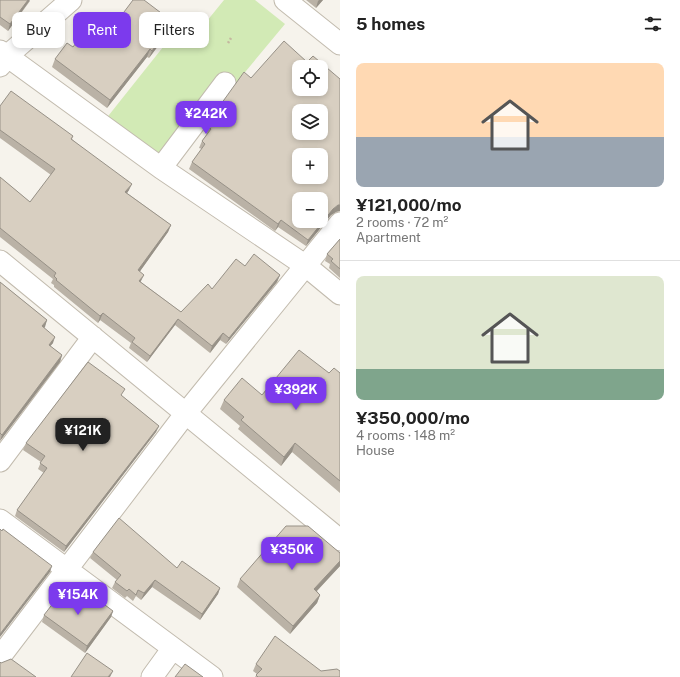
<!DOCTYPE html>
<html lang="en">
<head>
<meta charset="utf-8">
<style>
  :root { --surface:#fff; --page:#f2f2f2; --text:#222; --muted:#767676; --line:#e0e0e0; --accent:#7c3aed }
  body { margin:0; font-family:"Public Sans",sans-serif; background:var(--page); color:var(--text); height:100vh; display:flex; flex-direction:column; font-size:15px; white-space:nowrap }
  * { box-sizing:border-box; margin:0 }
  p { font-size:13px; color:var(--muted) }
  .icon { flex:none; width:22px; height:22px; fill:none; stroke:currentColor; stroke-width:2; stroke-linecap:round; stroke-linejoin:round }
  .map { position:relative; flex:1; overflow:hidden }
  .sheet { display:flex; flex-direction:column; background:var(--surface); width:340px }
  .sheet>* { flex:none }
  .hud { position:absolute; left:12px; top:12px; width:268px; height:36px; display:flex; gap:8px }
  .fabs { position:absolute; left:292px; top:60px; display:grid; gap:8px }
  .fabs a { display:grid; place-items:center; width:36px; height:36px; border-radius:8px; background:var(--surface); box-shadow:0 2px 6px #0003; font-size:20px }
  .price { position:absolute; translate:-50% -34px; padding:0 9px; border-radius:8px; background:var(--accent); color:#fff; font-size:13px; line-height:26px; filter:drop-shadow(0 1px 2px #0008) }
  .price::after { content:''; position:absolute; left:50%; top:24px; width:12px; height:9px; margin-left:-6px; background:inherit; clip-path:polygon(0 0,100% 0,50% 100%) }
  .price.selected { background:#222; color:#fff }
  ul { padding:0; list-style:none }
  li { display:grid; align-content:center; gap:8px; height:212px; padding:0 16px }
  li+li { border-top:1px solid var(--line) }
  li span { display:grid; place-items:center; height:124px; border-radius:8px; color:#555 }
  li>.icon { margin-inline-start:auto }
  span .icon { width:72px; height:72px; fill:#fffc; stroke-width:1 }
  li b { font-size:17px }
  h2 { display:flex; justify-content:space-between; align-items:center; height:48px; padding:0 16px; font-size:17px }
  .tag { padding:0 14px; border-radius:8px; background:var(--surface); box-shadow:0 2px 6px #0003; font-size:14px; line-height:36px }
  .tag.selected { background:var(--accent); color:#fff }
  main { display:flex; flex:1; min-height:0 }
  .map>svg:first-child { display:block }
  .green { fill:#d2eab5 }
  .lines { fill:none; stroke-linecap:round; stroke-linejoin:round }
  .street-casing { stroke:#c2bbae; stroke-width:23 }
  .path { stroke:#c4b79f; stroke-width:2.5; stroke-dasharray:2 2; stroke-linecap:butt }
  .street { stroke:#fff; stroke-width:21 }
  .wall { fill:#bab2a6 }
  .shaded-wall { fill:#979187 }
  .building { fill:#d8cfc1; stroke:#979187; fill-rule:evenodd }
</style>
</head>
<body>
<main>
<div class="map">
<svg width="340" height="677" viewBox="0 0 340 677">
  <rect width="100%" height="100%" fill="#f6f3ec"/>
  <path class="green" d="M224,0H255L285,24L236,83L226,75L158,162L105,120L175,32L189,43Z"/>
  <g class="lines">
    <g class="street-casing">
      <path id="street" d="M285,0L340,44
        M0,51L161,168L306,266L340,294
        M0,66L7,56L71,0
        M161,168L225,83
        M0,261L340,540
        M0,461L93,337
        M0,520L212,677
        M0,657L186,413L340,223
        M152,677L173,648"/>
    </g>
    <path class="path" d="M228,43L231,38"/>
    <use href="#street" class="street"/>
  </g>
  <path class="wall" d="M0,0L30,1L8,31L0,25Z
    M306,0H323L316,8Z
    M173,22L170,30L149,58L147,57L107,108L52,67L55,59L73,47L100,44Z
    M0,106L73,136L72,139L129,190L127,193L171,225L168,232L140,271L141,282L181,312L212,289L245,266L280,275L277,282L226,344L220,340L210,353L175,325L147,362L129,348L131,343L100,320L98,323L54,287V285L51,283L53,279L0,237V177L30,202L51,175L0,138Z
    M206,125L336,212L331,215L306,246L278,227L275,231L189,169L192,162L202,149L199,148L202,141L207,134L204,131Z
    M340,239V278L329,268L330,264L325,261L327,254Z
    M0,282L47,320L44,328L53,343L50,346L62,355L60,362L0,441Z
    M329,373H340V493L292,452L281,466L238,429L240,426L220,409L224,400L262,395Z
    M122,396L159,426L156,432L64,552L15,516L17,510L44,473L38,469L41,462L23,450L26,443Z
    M93,552L177,568L220,588L218,594L200,620L152,587L141,600L136,596L133,601L127,596L125,598L112,588L115,582L117,580L90,558Z
    M340,553V566L317,591L320,595L317,603L290,634L237,587L240,579Z
    M91,606L113,611L111,617L85,653L42,622L44,615Z
    M256,664L321,671L340,677H255L257,674L253,671Z"/>
  <path class="shaded-wall" d="M28,0H30L8,31L10,24Z
    M319,0H323L316,8L318,1Z
    M173,22L170,30L149,58L152,51Z
    M150,49L147,57L107,108L110,100Z
    M132,184L129,190L123,199L125,192Z
    M338,205H340V211L336,212L331,215L306,246L308,240L333,209Z
    M281,220L278,227L275,231L278,224Z
    M171,225L168,232L136,277L138,270Z
    M144,275L141,281L137,287L139,281Z
    M280,275L277,282L226,344L229,338Z
    M103,313L100,320L98,323L100,316Z
    M178,319L175,325L147,362L150,356Z
    M47,320L45,327L40,333L42,326Z
    M223,333L220,340L210,353L212,346Z
    M55,337L53,343L46,351L49,345Z
    M62,355L60,362L0,441L2,435Z
    M159,426L156,432L64,552L66,546Z
    M295,443L292,452L281,466L284,457Z
    M340,561V566L311,597L314,589Z
    M52,566L50,572L0,637V634Z
    M155,580L152,587L141,600L144,593Z
    M220,588L218,594L200,620L202,614Z
    M320,595L317,603L290,634L293,626Z
    M113,611L111,617L85,653L87,646Z
    M113,671L110,677H108Z"/>
  <path class="building" d="M0,0H28L10,24L0,17Z
    M133,0H144L173,22L152,51L150,49L110,100L55,59L67,43L73,47L84,32L100,44Z
    M284,41L307,62L313,56L340,79V205H338L333,209L308,240L281,220L278,224L192,162L205,144L202,141L211,129L206,125L239,79L244,72L251,78ZM299,67H321V89H299ZM299,111H321V133H299ZM299,155H321V177H299ZM299,199H321V221H299Z
    M11,91L73,136L71,139L132,184L125,192L171,225L138,270L144,275L139,281L181,312L208,284L212,289L236,259L245,266L254,254L280,275L229,338L223,333L212,346L178,319L150,356L132,342L135,338L103,313L100,316L56,280L57,279L54,276L56,273L0,228V177L30,202L55,169L0,130V106Z
    M340,239V269L331,261L333,259L327,254Z
    M0,282L47,320L42,326L55,337L49,345L62,355L2,435L0,433Z
    M299,350L329,373L334,368L340,373V481L295,443L284,457L241,420L244,417L224,400L242,378L262,395Z
    M88,362L125,389L121,395L159,426L66,546L17,510L47,468L40,463L45,456L26,443Z
    M119,518L177,568L182,561L220,588L202,614L155,580L144,593L138,590L136,595L129,589L127,591L115,582L121,575L93,552Z
    M286,526H308L340,553V561L314,589L320,595L293,626L240,579Z
    M0,529L2,531L3,529L52,566L0,634Z
    M65,588L91,606L97,599L113,611L87,646L44,615Z
    M275,636L321,671L337,669L340,671V677H258L256,675L262,669L256,664Z
    M87,653L113,671L108,677H71Z
    M11,659L36,677H0V662L1,663Z
    M185,664L203,677H175Z"/>
</svg>
<div class="fabs">
<a><svg class="icon" aria-label="locate" viewBox="0 0 24 24"><circle cx="12" cy="12" r="6"/><path d="M12 2v4M12 18v4M2 12h4M18 12h4"/></svg></a>
<a><svg class="icon" aria-label="layers" viewBox="0 0 24 24"><path d="M12 4l9 5-9 5-9-5zM3 14l9 5 9-5"/></svg></a>
<a>+</a>
<a>−</a>
</div>
<b class="price" style="left:206px;top:135px">¥242K</b>
<b class="price" style="left:296px;top:411px">¥392K</b>
<b class="price selected" style="left:83px;top:452px">¥121K</b>
<b class="price" style="left:292px;top:571px">¥350K</b>
<b class="price" style="left:78px;top:616px">¥154K</b>
<div class="hud">
<a class="tag">Buy</a>
<a class="tag selected">Rent</a>
<a class="tag">Filters</a>
</div>
</div>
<section class="sheet">
<h2>5 homes<svg class="icon" aria-label="filters" viewBox="0 0 24 24"><path d="M4 7h16M4 17h16"/><circle cx="9" cy="7" r="2"/><circle cx="15" cy="17" r="2"/></svg></h2>
<ul>
<li><span style="background:linear-gradient(#ffd9b3 60%,#9aa5b1 0)"><svg class="icon" aria-label="home" viewBox="0 0 24 24"><path d="M3 11l9-7 9 7M6 9v11h12V9"/></svg></span><div><b>¥121,000/mo</b><p>2 rooms · 72 m²</p><p>Apartment</p></div></li>
<li><span style="background:linear-gradient(#dfe7d0 75%,#7fa58c 0)"><svg class="icon" aria-label="home" viewBox="0 0 24 24"><path d="M3 11l9-7 9 7M6 9v11h12V9"/></svg></span><div><b>¥350,000/mo</b><p>4 rooms · 148 m²</p><p>House</p></div></li>
</ul>
</section>
</main>
</body>
</html>
